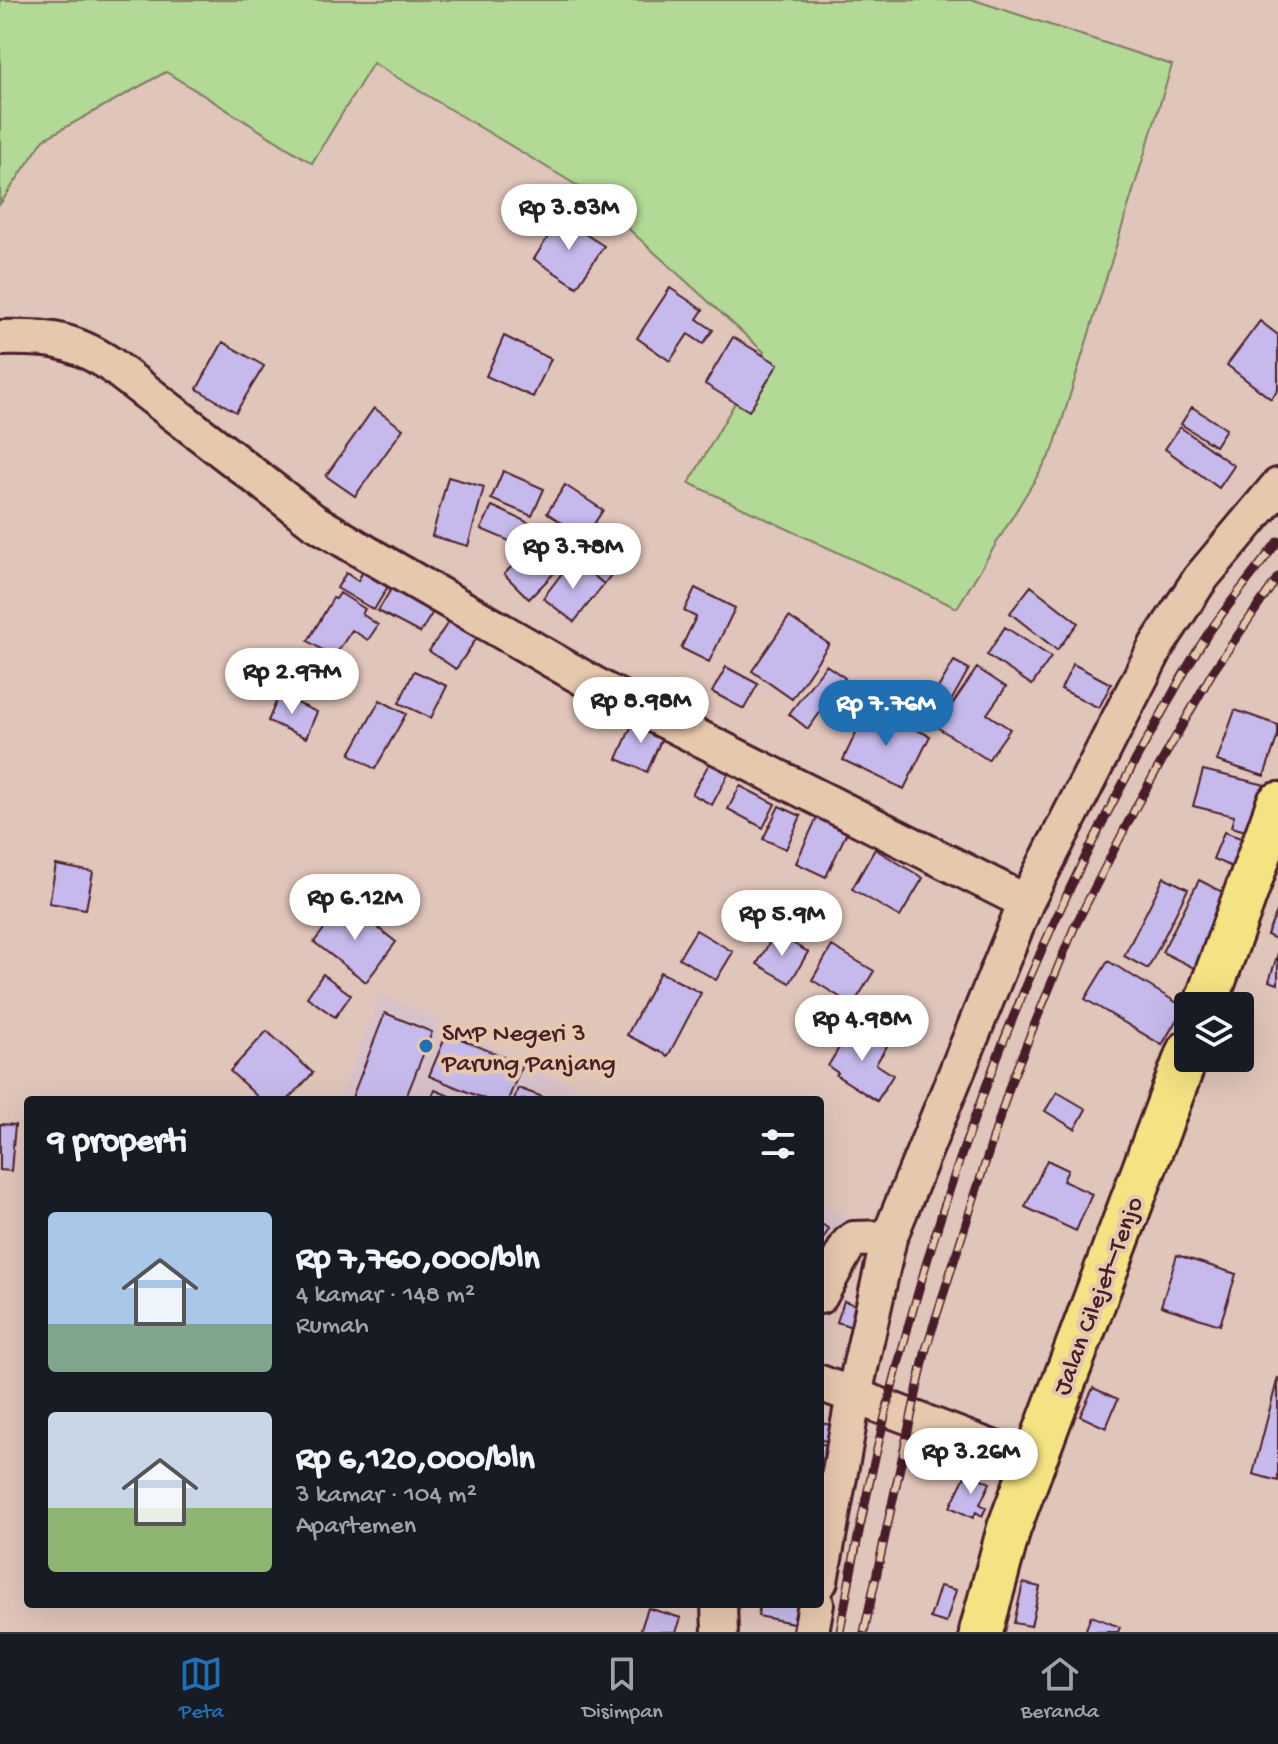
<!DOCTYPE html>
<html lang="id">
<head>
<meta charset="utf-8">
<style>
  :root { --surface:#171b24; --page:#20242c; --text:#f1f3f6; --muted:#9ea1a6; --line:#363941; --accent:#1f6fb2 }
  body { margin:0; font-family:"Gochi Hand",sans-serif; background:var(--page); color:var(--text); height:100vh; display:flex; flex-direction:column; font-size:30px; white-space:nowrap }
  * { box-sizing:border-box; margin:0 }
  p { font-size:26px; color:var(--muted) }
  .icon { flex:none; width:44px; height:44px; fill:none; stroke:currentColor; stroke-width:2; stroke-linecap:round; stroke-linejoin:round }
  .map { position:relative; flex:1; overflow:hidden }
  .side { position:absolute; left:24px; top:1096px; width:800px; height:512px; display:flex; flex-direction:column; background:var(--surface); border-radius:8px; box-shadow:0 8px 32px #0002 }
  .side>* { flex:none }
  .controls { position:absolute; left:1174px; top:992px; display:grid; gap:16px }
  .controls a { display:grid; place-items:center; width:80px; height:80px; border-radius:8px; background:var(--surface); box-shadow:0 8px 32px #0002; font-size:40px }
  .price { position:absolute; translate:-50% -68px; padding:0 18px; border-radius:28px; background:#fff; color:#222; font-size:26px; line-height:52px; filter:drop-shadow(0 2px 4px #0008) }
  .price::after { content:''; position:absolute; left:50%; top:48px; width:24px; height:18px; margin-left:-12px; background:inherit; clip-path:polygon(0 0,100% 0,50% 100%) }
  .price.selected { background:var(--accent); color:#fff }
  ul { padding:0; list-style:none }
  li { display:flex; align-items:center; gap:24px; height:200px; padding:0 24px }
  li span { display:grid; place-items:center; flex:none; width:224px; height:160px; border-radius:8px; color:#555 }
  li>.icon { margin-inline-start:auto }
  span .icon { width:96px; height:96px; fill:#fffc; stroke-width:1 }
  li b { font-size:34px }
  h2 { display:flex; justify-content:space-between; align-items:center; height:96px; padding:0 24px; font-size:34px }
  .menu { display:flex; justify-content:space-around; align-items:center; height:112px; border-top:2px solid var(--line); background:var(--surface); font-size:22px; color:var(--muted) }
  .menu a { display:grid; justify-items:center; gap:4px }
  .menu .selected { color:var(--accent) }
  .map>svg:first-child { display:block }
  .built { fill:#d8c2c9 }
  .green { fill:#b2d995; stroke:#7e7c60; stroke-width:2 }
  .building { fill:#c6baec; stroke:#4a1f2b; stroke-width:2 }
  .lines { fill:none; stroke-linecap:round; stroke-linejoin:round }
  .minor-casing { stroke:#4a1f2b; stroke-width:40 }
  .major-casing { stroke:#4a1f2b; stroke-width:48 }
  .minor { stroke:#e6c8ad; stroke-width:34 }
  .major { stroke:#f4e382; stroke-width:42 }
  .rail-casing { stroke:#4a1f2b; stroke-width:9 }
  .rail { stroke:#e6c8ad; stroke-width:6; stroke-dasharray:18; stroke-linecap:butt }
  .poi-dot { fill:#1f6fb2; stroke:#e6c8ad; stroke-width:3 }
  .labels { text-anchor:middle; stroke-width:8; stroke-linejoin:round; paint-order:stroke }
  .poi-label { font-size:26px; fill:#4a1f2b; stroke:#e6c8ad; text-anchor:start }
  .street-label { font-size:26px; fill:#4a1f2b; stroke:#e6c8ad }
</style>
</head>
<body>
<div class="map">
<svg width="1278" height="1632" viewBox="0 0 1278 1632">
  <rect width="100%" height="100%" fill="#e0c5ba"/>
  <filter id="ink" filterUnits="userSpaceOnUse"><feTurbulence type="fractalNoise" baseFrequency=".0125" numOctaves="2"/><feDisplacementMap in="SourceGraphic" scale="16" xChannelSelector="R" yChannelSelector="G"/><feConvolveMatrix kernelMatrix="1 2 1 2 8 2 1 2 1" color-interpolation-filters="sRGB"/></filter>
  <g filter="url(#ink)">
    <path class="built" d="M381,993L604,1100H338Z
      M820,1204L850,1219L820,1277Z"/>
    <path class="green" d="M0,0H974L1172,65L1053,450L957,608L689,483L764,352L588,192L373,63L312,163L166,72L44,139L0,204Z"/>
    <path class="building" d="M560,218L604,246L577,287L534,259Z
      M670,288L703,310L697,319L713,330L703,344L688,334L670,361L637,338Z
      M1260,321L1278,335V390L1271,399L1227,365Z
      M504,336L551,359L533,397L486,376Z
      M733,337L778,364L749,411L705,384Z
      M223,342L264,366L236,412L197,389Z
      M1192,407L1226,429L1215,446L1181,424Z
      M374,408L403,429L355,496L326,476Z
      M1180,427L1234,466L1219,488L1165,449Z
      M503,471L544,489L532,516L491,499Z
      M448,477L484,487L468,546L432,536Z
      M565,485L603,510L585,538L547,513Z
      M492,506L529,523L519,545L481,529Z
      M591,538L621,562L604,584L573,559Z
      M535,544L559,568L529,599L504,574Z
      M573,559L604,584L574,622L543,598Z
      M367,563L393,578L374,610L337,588L346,573L358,581Z
      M400,574L436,607L420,633L378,611Z
      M1031,586L1078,623L1057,650L1010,613Z
      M695,588L735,608L709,662L681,648L696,617L684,611Z
      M340,593L365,609L362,614L378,625L368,640L352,630L334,657L308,641L333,598L336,599Z
      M455,612L482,630L456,669L429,651Z
      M789,617L829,644L792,699L752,671Z
      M1005,627L1051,657L1032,685L987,655Z
      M303,650L329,665L317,687L290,672Z
      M954,661L969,669L937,726L921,717Z
      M1073,664L1111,684L1099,708L1061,689Z
      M826,665L845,678L808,729L789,714Z
      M726,667L758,684L744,709L712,692Z
      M977,668L1006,687L987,714L1010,729L988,760L937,727Z
      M414,671L447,686L431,718L399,703Z
      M279,695L317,712L306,738L268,721Z
      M380,700L406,714L375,769L350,754Z
      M868,707L930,736L904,789L843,760Z
      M1235,710L1278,725V735L1264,776L1217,761Z
      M635,718L665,731L647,772L617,759Z
      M714,755L733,765L712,805L692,794Z
      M1203,770L1278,788L1265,836L1231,827L1234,816L1193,806Z
      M740,786L775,804L763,828L728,809Z
      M823,804L853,819L826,877L796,863Z
      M779,806L801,816L786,849L763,839Z
      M1224,832L1249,841L1237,869L1213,859Z
      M875,849L923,878L900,917L852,889Z
      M56,865L93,872L86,909L49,903Z
      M1164,877L1188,889L1148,969L1124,956Z
      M1199,880L1236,899L1200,971L1162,952Z
      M345,902L396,942L366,982L314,942Z
      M1278,909V940L1267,935Z
      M696,930L733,952L716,980L679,958Z
      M775,933L808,952L790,983L757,964Z
      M832,946L874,971L853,1005L812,980Z
      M1278,953V984L1269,981Z
      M1108,961L1184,1007L1162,1045L1085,999Z
      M660,972L701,993L668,1056L627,1035Z
      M323,974L351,995L335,1017L307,997Z
      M385,1013L432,1032L405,1100H351Z
      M853,1025L887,1046L876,1064L893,1075L877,1101L836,1075L838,1073L828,1066Z
      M267,1031L313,1073L288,1100H261L230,1071Z
      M447,1033L522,1065L508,1100H487L429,1076Z
      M518,1088L551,1100H514Z
      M435,1090L459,1100H430Z
      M1057,1092L1086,1109L1075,1129L1045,1111Z
      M0,1124L15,1125L11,1171L0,1170Z
      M1047,1160L1068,1170L1063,1181L1092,1194L1076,1231L1025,1207Z
      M820,1223L829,1229L820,1244Z
      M1177,1255L1236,1274L1220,1325L1161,1306Z
      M844,1301L862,1307L855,1328L837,1322Z
      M1278,1377V1481L1253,1474Z
      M1093,1388L1118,1399L1106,1428L1080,1416Z
      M820,1423L840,1426L837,1442L820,1440Z
      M820,1444L843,1446L840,1472L820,1470Z
      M967,1472L990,1483L980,1504L986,1508L982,1516L976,1512L973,1518L950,1507Z
      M1023,1583L1040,1587L1031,1626L1014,1623Z
      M940,1586L956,1590L946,1623L930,1618Z
      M760,1604H802L798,1624L758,1616Z
      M648,1608L681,1618L676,1632H640Z
      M1091,1616L1120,1627L1118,1632H1085Z"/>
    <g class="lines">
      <g class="minor-casing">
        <path id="minor" d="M0,338C47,337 70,338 110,364L313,521L368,554L604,690L1026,902
          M820,1296L849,1243L854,1239L889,1238
          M820,1383L1032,1463
          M820,1581L854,1395L889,1238L1026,902L1157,645L1200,579L1278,486
          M719,1604L720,1632
          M811,1632L816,1604"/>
      </g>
      <g class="major-casing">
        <path id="major" d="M1205,1006L1278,804
          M981,1632L1009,1528L1188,1052"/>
      </g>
      <use href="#minor" class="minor"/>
      <use href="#major" class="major"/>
      <g class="rail-casing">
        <path id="rail" d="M840,1632C894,1321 992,1014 1148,738C1166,707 1182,674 1202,643C1224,608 1253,575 1278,541
          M864,1632L926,1349L1011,1082L1074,928L1138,803L1212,673L1278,577"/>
      </g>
      <use href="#rail" class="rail"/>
    </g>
  </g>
  <circle class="poi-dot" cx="426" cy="1046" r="8"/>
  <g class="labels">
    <g class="poi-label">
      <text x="442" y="1040">SMP Negeri 3<tspan x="442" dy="30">Parung Panjang</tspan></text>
    </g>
    <g class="street-label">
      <text transform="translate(1096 1295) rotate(-69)" y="9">Jalan Cilejet–Tenjo</text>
    </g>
  </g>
</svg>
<div class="controls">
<a><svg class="icon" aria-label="layers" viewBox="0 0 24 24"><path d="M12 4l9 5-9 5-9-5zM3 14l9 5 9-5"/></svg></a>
</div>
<b class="price" style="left:569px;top:252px">Rp 3.83M</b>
<b class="price" style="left:573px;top:591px">Rp 3.78M</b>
<b class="price" style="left:292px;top:716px">Rp 2.97M</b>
<b class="price" style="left:641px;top:745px">Rp 8.98M</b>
<b class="price selected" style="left:886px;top:748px">Rp 7.76M</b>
<b class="price" style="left:355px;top:942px">Rp 6.12M</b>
<b class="price" style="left:782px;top:958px">Rp 5.9M</b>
<b class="price" style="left:862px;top:1063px">Rp 4.98M</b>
<b class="price" style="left:971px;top:1496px">Rp 3.26M</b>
<section class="side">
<h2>9 properti<svg class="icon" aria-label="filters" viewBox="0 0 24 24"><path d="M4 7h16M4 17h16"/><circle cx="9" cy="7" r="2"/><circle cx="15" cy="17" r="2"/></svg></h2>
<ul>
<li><span style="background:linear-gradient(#a9c7e8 70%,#7fa58c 0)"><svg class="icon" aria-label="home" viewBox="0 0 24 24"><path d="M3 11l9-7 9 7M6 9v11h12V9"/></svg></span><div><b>Rp 7,760,000/bln</b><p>4 kamar · 148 m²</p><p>Rumah</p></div></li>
<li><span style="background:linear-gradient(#c9d6e8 60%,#8fb573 0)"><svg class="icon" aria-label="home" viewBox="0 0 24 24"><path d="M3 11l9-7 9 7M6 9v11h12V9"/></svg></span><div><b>Rp 6,120,000/bln</b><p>3 kamar · 104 m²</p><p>Apartemen</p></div></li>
</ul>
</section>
</div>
<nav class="menu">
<a class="selected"><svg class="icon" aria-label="map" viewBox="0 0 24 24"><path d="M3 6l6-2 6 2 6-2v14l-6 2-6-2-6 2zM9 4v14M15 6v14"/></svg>Peta</a>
<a><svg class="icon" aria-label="saved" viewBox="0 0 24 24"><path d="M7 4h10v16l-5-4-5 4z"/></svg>Disimpan</a>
<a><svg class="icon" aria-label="home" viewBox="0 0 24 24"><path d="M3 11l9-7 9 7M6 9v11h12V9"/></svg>Beranda</a>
</nav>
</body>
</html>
